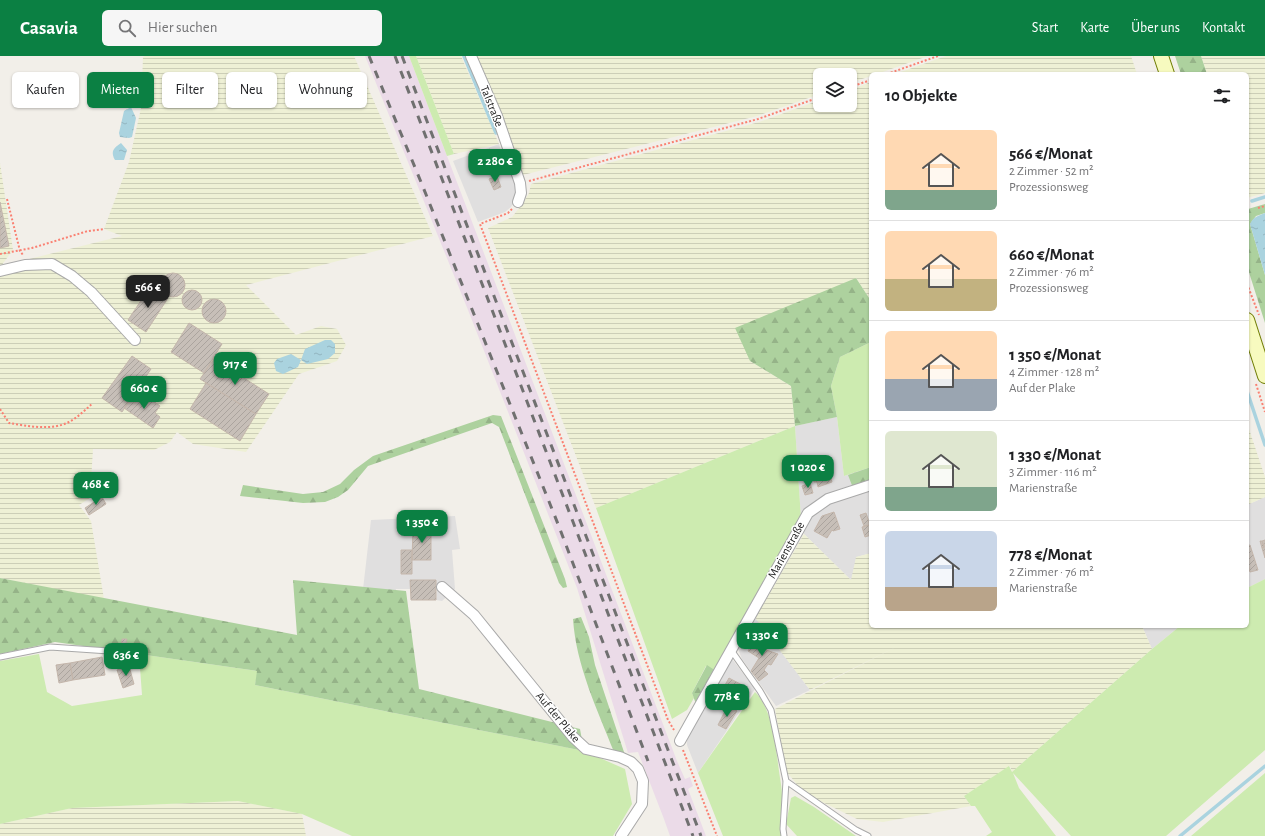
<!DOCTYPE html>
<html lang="de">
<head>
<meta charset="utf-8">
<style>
  :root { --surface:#fff; --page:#f6f6f6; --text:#202124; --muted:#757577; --line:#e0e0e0; --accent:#0b8043 }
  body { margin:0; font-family:"Alegreya Sans",sans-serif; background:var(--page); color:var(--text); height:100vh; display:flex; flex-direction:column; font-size:15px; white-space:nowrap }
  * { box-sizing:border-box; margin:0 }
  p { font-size:13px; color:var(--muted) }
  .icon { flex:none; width:22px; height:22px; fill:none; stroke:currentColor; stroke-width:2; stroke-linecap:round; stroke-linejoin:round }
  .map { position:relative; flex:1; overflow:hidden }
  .sheet { position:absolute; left:869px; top:16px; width:380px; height:556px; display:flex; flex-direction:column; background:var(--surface); border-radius:6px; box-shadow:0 1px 3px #0004 }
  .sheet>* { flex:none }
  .guide { position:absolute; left:12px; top:16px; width:380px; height:36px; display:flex; gap:8px }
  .controls { position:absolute; left:813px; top:12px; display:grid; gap:8px }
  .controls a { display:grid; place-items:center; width:44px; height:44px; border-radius:6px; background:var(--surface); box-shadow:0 1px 3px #0004; font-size:20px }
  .price { position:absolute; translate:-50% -34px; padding:0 9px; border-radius:8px; background:var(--accent); color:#fff; font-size:13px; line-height:26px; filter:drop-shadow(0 1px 2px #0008) }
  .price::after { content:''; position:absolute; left:50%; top:24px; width:12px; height:9px; margin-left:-6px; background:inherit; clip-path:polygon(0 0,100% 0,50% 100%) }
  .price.selected { background:#222; color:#fff }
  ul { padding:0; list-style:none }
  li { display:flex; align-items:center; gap:12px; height:100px; padding:0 16px }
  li+li { border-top:1px solid var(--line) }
  li span { display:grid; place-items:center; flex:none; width:112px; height:80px; border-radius:6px; color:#555 }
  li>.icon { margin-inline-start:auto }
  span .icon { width:48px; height:48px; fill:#fffc; stroke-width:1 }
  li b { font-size:17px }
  h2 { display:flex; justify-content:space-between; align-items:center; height:48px; padding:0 16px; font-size:17px }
  .chip { padding:0 14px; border-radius:6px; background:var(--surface); box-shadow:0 1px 3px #0004; font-size:14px; line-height:36px }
  .chip.selected { background:var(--accent); color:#fff }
  header { display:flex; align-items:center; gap:24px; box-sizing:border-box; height:56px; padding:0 20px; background:var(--accent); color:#fff }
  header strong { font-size:19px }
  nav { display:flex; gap:22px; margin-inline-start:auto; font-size:14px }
  .search { width:280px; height:36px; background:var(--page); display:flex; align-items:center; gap:10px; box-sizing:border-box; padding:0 14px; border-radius:6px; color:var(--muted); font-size:15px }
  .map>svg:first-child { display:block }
  .residential { fill:#e0dfdf }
  .railway { fill:#ebdbe8 }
  .farmland { fill:url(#farmland-rules) }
  .grass { fill:#cdebb0 }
  .forest { fill:url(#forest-firs) }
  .water { fill:url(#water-ripples) }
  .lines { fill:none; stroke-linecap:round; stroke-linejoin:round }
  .stream { stroke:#aad3df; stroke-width:3.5 }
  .building { fill:url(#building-hatch); stroke:#c4b6ab }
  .lane-casing { stroke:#a9a9a9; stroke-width:7 }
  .street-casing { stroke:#a9a9a9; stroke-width:12 }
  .secondary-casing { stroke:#707d05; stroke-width:16 }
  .path { stroke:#fa8072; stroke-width:2; stroke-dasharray:2 2; stroke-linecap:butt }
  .lane { stroke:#fff; stroke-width:5 }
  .street { stroke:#fff; stroke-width:10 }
  .secondary { stroke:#f7fabf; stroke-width:14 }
  .rail { stroke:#707070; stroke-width:3; stroke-dasharray:8 8; stroke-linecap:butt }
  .labels { text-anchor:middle; stroke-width:3; stroke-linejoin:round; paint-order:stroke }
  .street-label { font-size:12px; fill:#222; stroke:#fff }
</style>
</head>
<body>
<header>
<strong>Casavia</strong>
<div class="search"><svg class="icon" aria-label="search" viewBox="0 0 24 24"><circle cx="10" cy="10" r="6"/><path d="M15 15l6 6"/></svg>Hier suchen</div>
<nav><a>Start</a><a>Karte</a><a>Über uns</a><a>Kontakt</a></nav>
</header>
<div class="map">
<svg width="1265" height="780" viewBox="0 0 1265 780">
  <defs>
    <pattern id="farmland-rules" width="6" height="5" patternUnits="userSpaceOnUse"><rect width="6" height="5" fill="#eef0d5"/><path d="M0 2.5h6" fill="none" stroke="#ccceb7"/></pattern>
    <pattern id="forest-firs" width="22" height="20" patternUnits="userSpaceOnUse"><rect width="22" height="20" fill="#add19e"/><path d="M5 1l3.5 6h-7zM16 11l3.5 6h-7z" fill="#95b388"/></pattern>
    <pattern id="water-ripples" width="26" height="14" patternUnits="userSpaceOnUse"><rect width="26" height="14" fill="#aad3df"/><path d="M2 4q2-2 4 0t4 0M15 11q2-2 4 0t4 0" fill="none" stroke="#92b5bf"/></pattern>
    <pattern id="building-hatch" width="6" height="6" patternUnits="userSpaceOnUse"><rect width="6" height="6" fill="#c7bfb8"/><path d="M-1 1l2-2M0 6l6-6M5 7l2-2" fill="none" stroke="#aba49e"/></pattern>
  </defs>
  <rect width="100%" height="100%" fill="#f2efe9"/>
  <path class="residential" d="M499,88L501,95L504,94L519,134L516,143L511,151L505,156L478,166L453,105Z
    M837,361L844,420L871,411V497L857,501L852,525L804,478L801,463L795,370Z
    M1265,441V523L1247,532V449Z
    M455,460L460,493L452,494L455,533L442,545L436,544L437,533L412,532L411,533H396L395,541L362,542L371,464Z
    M756,562L810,634L776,650L742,603L738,593Z
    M1142,570H1180L1152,593Z
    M732,603L755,633L698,717L687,689V684L694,669Z"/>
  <path class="railway" d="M365,0H409L677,705L685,723L690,721L693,730L688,733L706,780H670L664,763L638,696L628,697L577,532L468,254Z"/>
  <path class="farmland" d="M145,0H354L433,180L246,229L296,279L321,270L337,273L346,289L337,305L299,318L246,396L193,388L177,376L170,386L154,394L93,393L90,442L79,449L91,465L104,543L0,522V107L13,194L1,210L122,180L104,173L129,106L141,52L143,1Z
    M416,0H461L499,88L454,98Z
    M476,0H928L877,18H871V20L850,27V19H820V38L757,60L523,119Z
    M946,0H1131L1137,18H895Z
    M1201,0H1265V137L1247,142V18H1207Z
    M871,26V245L856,222L750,305L791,330L795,370L596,452L488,172L512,161L523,147L529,137L531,128L759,66L820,44V49H850V34Z
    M1247,367L1265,421V441L1247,449Z
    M804,478L851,524L856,501L871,497V570H936V571L939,570H1142L1152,593L1012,716L1010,710L964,740L971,750L883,766L857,763L822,746L799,731L786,715L775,653L898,590L810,634L756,563V561Z
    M238,745L302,758L306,780H0V768L72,752Z"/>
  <path class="grass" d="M409,0H416L454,98L447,100Z
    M871,286V411L844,420L837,361L831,330L840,301Z
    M795,370L801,463L716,615L706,610L692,637L694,642L687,654L672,663L596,452Z
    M1265,523V694L1166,780H1071L1013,717L1019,732L1056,780H986L992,776L975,750H971L964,740L1009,710L1012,716L1152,593L1180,570H1247V532Z
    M39,598L47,636L72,650L142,639L139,598L258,615L255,629L584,695L625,713L632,748L613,780H352L302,758L238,745L72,752L0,768V605Z
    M755,636C772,651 776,692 779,715C780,723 782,732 782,740C782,753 779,766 781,780H723L698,717Z
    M1265,716V780H1191L1265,717Z
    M795,740L814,751L856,780H797L786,768L791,742Z"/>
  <path class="forest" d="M1175,0H1201L1207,18H1181Z
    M1247,147L1248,153L1265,148V157L1256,160L1250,168L1265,219V267L1247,210Z
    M856,222L871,245V286L840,301L831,330L837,361L795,370L791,330L750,305L735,272Z
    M493,359L501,360L565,523L567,531L563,532L559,527L499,371L492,367L368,410L348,434L338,441L325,446L303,447L240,440L243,429L303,438L323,436L340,428L354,414L373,400Z
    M871,411V426L853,432L848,419Z
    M0,522L297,579L293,524L406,535L419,633L580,673L584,695L255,629L257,615L55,586L0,598Z
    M581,561L589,581L595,609L625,699L614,696C597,653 576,609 573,563Z
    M707,609L716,615L696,648L692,637Z"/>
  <path class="water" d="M131,51L136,62L132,81L129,82L120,81L119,77L124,55Z
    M121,87L127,94L124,104H115C110,95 114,92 121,87Z
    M1265,157V219L1250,168C1253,161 1258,160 1265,157Z
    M325,284H331L335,288V297L328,303L307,308L301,304L298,311L283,318L276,315L274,307L277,303L291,298L301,304L305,293Z"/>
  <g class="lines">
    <path class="stream" d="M464,0L496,77
      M1252,145L1265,141
      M1247,335L1265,389
      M1180,780L1265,710"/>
  </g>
  <path class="building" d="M490,93L497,109L479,116L472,100Z
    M497,120L501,131L494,134L489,123Z
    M0,146L9,190L0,192Z
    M161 229a12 12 0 1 1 24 0a12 12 0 1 1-24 0Z
    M150,231L168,242L146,276L128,264Z
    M182 244a10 10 0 1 1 20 0a10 10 0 1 1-20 0Z
    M202 255a12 12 0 1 1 24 0a12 12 0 1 1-24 0Z
    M189,267L222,288L204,317L171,296Z
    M132,300L151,313L122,356L102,342Z
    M214,303L269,338L256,358L200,323Z
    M206,327L256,358L240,385L190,353Z
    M142,337L160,350L155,357L160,361L153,372L124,352L130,344L135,347Z
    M827,410L832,426L818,431L817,426H814L811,415Z
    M810,427L813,437L805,439L802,430Z
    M102,441L106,448L89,459L85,452Z
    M834,456L840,473L833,475L832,474L827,482L814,475L822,460Z
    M866,457L870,469L864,470L860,459Z
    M870,469L871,479L865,481L862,471Z
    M413,472H431V504H412Z
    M1265,484V502L1262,492L1264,491L1262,485Z
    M1260,485H1262L1264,491L1262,492Z
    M1250,489L1258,514L1250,516L1247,506V490Z
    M401,494H412V518H401Z
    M410,524H436V544H411Z
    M757,580L770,588L766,594L778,598L771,609L768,608L764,614L768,618L759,625L751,615L759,602L748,595Z
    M122,583H127L126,587L132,588V595L121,594Z
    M132,588H137L136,605L121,604V595H132Z
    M102,601L105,619L73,624L70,607Z
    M70,607L73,624L59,627L56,609Z
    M129,610L134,628L123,632L117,614Z
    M729,622L744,630L740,637L738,636L730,651L717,643Z
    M723,647L730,651L727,656L720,652Z
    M730,651L737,655L726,673L718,669L725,655L727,656Z"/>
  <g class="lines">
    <g class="lane-casing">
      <path id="lane" d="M731,594L760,635L771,654L786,725L783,773L784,780
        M0,601L50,591L109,595
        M786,725L856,774L868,780"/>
    </g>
    <g class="street-casing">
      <path id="street" d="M471,0L497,60L520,127L521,137L518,146
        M0,215L25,209L52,208L72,220L91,236L135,284
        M442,531L474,559L573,681L586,693L620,701L631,706L638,713L643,725L642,748L621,780
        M680,685L808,457L828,443L871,429"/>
    </g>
    <g class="secondary-casing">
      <path id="secondary" d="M1161,0L1167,18
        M1247,264L1265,320"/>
    </g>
    <path class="path" d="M887,18L938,0
      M850,31L871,24
      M529,125L758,63L820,41
      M7,143L20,195L23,199
      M1258,152L1265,150
      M512,153L508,157L480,168L668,664L674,674
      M0,198L32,192L88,175L104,173
      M1247,228L1259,259
      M1256,328L1265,356
      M0,353L9,367C27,370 52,375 69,366C77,362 85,354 92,348
      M683,694L717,780"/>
    <use href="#lane" class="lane"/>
    <use href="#street" class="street"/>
    <use href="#secondary" class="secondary"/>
    <path class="rail" d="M369,0L421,126L558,468L648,705
      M395,0L693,780
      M402,0L701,780"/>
  </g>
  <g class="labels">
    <g class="street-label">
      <text transform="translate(492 50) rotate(68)" y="4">Talstraße</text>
      <text transform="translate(786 494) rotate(-61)" y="4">Marienstraße</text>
      <text transform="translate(558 661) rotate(50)" y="4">Auf der Plake</text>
    </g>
  </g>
</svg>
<div class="controls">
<a><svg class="icon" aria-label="layers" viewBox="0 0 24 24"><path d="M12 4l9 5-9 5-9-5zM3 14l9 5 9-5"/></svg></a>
</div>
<b class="price" style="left:495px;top:127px">2 280 €</b>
<b class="price selected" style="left:148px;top:253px">566 €</b>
<b class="price" style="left:235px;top:330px">917 €</b>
<b class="price" style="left:144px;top:354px">660 €</b>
<b class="price" style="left:808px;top:433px">1 020 €</b>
<b class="price" style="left:96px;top:450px">468 €</b>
<b class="price" style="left:422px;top:488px">1 350 €</b>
<b class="price" style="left:762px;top:601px">1 330 €</b>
<b class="price" style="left:126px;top:621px">636 €</b>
<b class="price" style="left:727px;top:662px">778 €</b>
<div class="guide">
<a class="chip">Kaufen</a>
<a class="chip selected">Mieten</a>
<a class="chip">Filter</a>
<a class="chip">Neu</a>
<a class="chip">Wohnung</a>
</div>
<section class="sheet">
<h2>10 Objekte<svg class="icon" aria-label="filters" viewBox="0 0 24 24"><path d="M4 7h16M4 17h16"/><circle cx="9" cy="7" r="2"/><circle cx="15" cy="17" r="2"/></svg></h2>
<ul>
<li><span style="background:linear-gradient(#ffd9b3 75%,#7fa58c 0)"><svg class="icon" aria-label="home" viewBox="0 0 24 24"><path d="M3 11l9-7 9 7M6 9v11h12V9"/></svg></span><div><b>566 €/Monat</b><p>2 Zimmer · 52 m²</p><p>Prozessionsweg</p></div></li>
<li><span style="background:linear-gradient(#ffd9b3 60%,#c2b280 0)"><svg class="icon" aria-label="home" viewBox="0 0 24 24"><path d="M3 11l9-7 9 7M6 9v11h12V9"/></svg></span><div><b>660 €/Monat</b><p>2 Zimmer · 76 m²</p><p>Prozessionsweg</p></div></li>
<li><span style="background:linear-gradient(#ffd9b3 60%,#9aa5b1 0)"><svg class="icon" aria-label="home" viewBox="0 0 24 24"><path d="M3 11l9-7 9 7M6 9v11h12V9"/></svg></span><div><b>1 350 €/Monat</b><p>4 Zimmer · 128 m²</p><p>Auf der Plake</p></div></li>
<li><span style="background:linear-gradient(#dfe7d0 70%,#7fa58c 0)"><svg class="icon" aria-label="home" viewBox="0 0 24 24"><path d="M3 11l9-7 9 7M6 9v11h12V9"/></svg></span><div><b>1 330 €/Monat</b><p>3 Zimmer · 116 m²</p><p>Marienstraße</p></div></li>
<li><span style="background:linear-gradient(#c9d6e8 70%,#b9a48a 0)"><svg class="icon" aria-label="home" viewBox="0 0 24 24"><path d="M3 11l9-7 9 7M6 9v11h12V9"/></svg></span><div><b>778 €/Monat</b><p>2 Zimmer · 76 m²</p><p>Marienstraße</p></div></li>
</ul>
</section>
</div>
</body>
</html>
